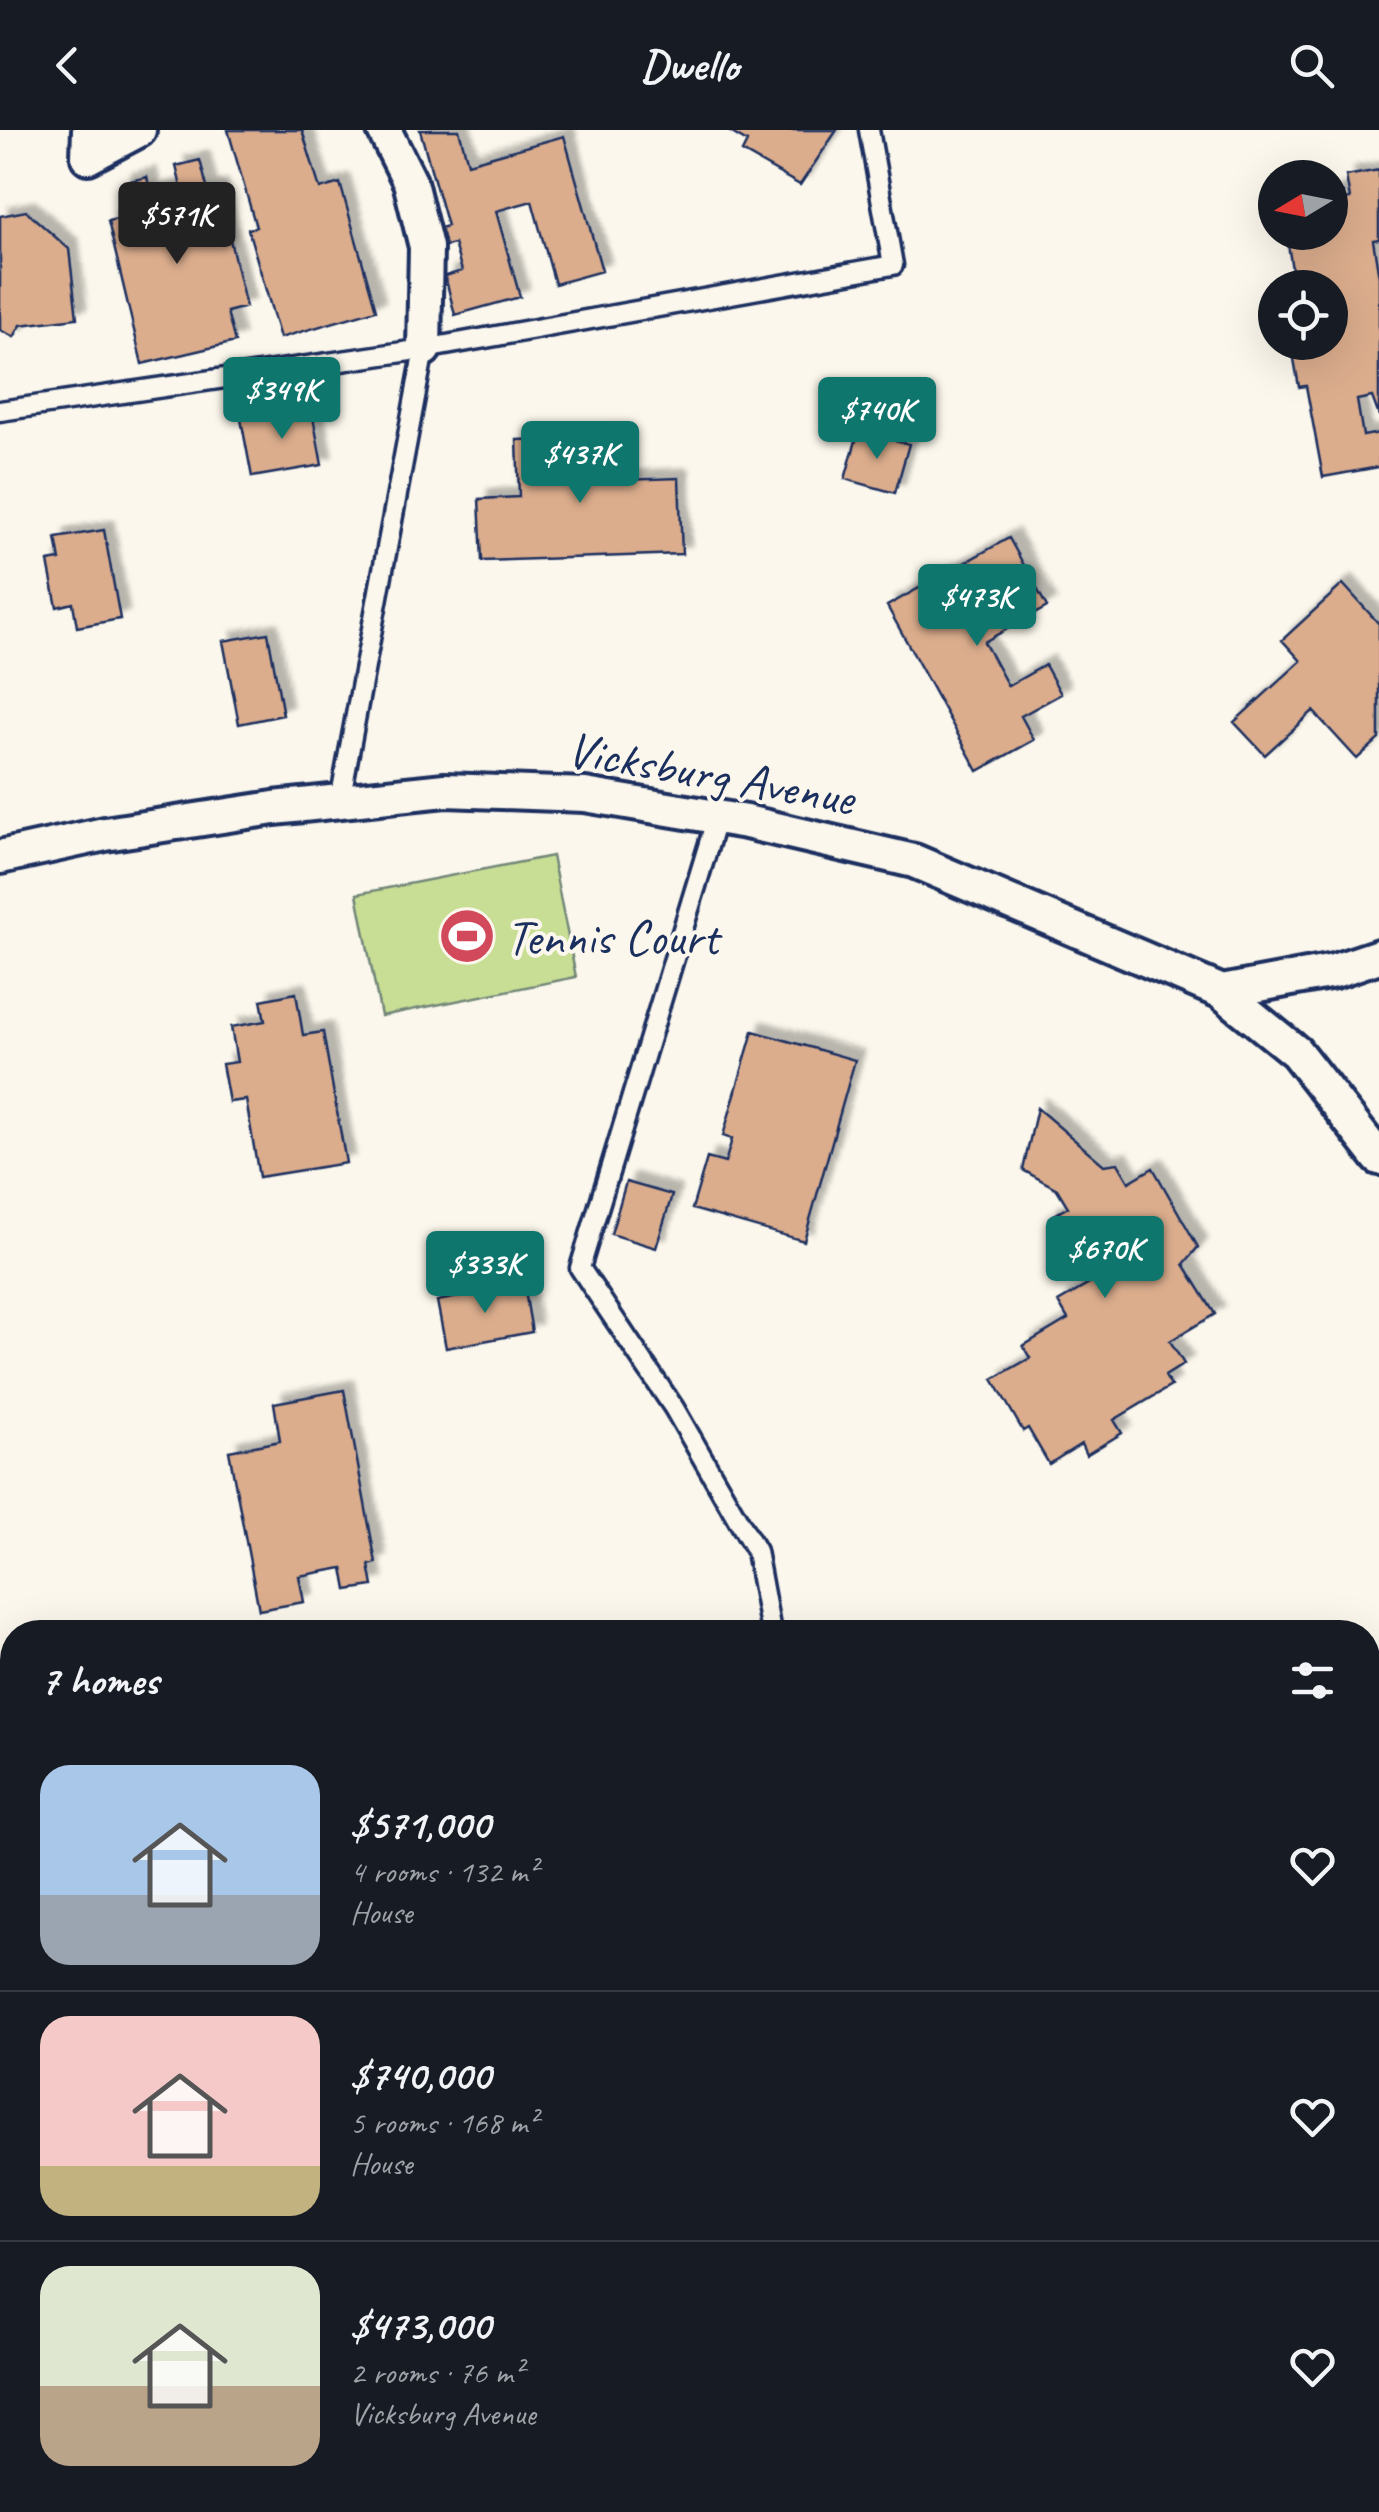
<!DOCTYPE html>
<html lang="en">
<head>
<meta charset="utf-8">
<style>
  :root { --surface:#171b24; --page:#20242c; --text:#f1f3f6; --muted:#9ea1a6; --line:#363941; --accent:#0f766e }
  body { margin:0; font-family:Caveat,sans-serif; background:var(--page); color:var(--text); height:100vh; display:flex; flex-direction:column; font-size:38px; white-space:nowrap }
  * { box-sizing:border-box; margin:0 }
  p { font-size:32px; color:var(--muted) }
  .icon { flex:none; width:55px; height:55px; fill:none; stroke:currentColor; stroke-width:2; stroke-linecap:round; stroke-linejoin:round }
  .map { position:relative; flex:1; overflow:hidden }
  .panel { position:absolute; left:0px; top:1490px; width:1380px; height:892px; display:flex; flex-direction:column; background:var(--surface); border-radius:40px 40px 0 0; box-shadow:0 10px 40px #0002 }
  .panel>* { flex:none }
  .needle { width:65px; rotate:260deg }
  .tools { position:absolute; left:1258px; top:30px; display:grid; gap:20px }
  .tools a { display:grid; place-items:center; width:90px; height:90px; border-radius:50%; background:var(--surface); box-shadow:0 10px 40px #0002; font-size:50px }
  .price { position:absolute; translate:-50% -85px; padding:0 22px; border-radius:10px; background:var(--accent); color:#fff; font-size:32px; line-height:65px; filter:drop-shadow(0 2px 5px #0008) }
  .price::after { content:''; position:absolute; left:50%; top:60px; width:30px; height:22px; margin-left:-15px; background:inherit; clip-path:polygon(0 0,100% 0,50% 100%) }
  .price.on { background:#222; color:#fff }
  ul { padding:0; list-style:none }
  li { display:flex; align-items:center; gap:30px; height:250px; padding:0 40px }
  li+li { border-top:2px solid var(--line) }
  li span { display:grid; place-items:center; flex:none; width:280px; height:200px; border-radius:30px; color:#555 }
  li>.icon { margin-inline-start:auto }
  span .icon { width:120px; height:120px; fill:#fffc; stroke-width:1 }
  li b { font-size:42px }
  h2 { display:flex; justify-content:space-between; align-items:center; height:120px; padding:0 40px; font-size:42px }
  header { display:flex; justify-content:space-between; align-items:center; height:130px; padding:0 40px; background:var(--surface); font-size:45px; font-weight:700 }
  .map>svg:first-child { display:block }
  .green { fill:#c8de94; stroke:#728679; stroke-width:2.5 }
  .building { fill:#dbad8d; stroke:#1b2f5e; stroke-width:2.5; filter:url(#shadow) }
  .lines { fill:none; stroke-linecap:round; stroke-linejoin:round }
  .lane-casing { stroke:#1b2f5e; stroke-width:25 }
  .street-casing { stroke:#1b2f5e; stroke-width:40 }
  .primary-casing { stroke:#1b2f5e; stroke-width:60 }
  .lane { stroke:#fbf7ec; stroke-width:18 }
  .street { stroke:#fbf7ec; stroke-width:32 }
  .primary { stroke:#fbf7ec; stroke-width:52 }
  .labels { text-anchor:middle; stroke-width:8; stroke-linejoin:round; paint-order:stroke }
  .street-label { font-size:50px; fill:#1b2f5e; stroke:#fbf7ec }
  .poi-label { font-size:50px; fill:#1b2f5e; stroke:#fbf7ec; text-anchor:start }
</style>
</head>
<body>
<header><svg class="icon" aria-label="back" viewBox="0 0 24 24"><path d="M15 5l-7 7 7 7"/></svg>Dwello<svg class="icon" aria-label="search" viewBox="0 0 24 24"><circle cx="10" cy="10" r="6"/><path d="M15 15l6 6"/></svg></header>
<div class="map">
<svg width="1379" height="2382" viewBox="0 0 1379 2382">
  <defs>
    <filter id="shadow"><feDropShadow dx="9" dy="-9" stdDeviation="2.5" flood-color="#0004"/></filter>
  </defs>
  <rect width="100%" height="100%" fill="#fbf7ec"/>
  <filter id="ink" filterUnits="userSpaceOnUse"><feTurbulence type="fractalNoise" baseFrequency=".01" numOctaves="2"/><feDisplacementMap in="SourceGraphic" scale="20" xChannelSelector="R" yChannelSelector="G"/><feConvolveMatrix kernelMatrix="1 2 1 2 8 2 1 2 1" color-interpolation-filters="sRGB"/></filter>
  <g filter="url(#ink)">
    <path class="green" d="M552,726L576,847L381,886L357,764Z"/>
    <path class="building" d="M228,0H302L320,59L340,53L376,180L280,208L248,99L256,97Z
      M420,0H459L468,33L564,6L602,141L555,154L532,71L496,81L520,167L455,185L445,146L462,141L454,114L445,116L440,98L447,96Z
      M727,0H837L800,55L742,22L747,12Z
      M200,30L208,61L218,59L246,177L227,182L235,212L142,234L108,91L130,86L122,53L147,47L151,64L181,57L176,36Z
      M1379,40V109L1373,110L1379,147V286L1372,267L1357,270L1363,306L1379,303V337L1323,347L1306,256L1299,257L1291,212H1330V158H1295L1286,102H1330V65L1343,63L1344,70L1350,69L1346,46Z
      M26,81L69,119L77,188L21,195L14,207L0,200V86Z
      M311,276L322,335L252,347L241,289Z
      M859,300L909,314L895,363L845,349Z
      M621,306L623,350L679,348L682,424L482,431L479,369L519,367L517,310Z
      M104,400L120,489L77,497L73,473L57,477L48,432L60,430L56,408Z
      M1009,408L1047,477L984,512L1008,556L1045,535L1061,564L1021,586L1034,610L978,641L887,476Z
      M1343,454L1379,494V609L1357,629L1313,581L1265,625L1234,592L1301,531L1282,510Z
      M268,503L283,585L239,594L223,511Z
      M296,863L303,905L323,902L346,1033L259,1047L246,970L229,972L222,934L237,932L231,897L265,891L261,870Z
      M753,901L855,930L804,1111L692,1079L707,1028L725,1033L732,1009L723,1006Z
      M1037,978L1104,1035L1118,1033L1129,1052L1153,1038L1198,1117L1184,1134L1215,1184L1170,1211L1184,1234L1165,1246L1171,1256L1114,1290L1122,1303L1086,1325L1081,1314L1049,1334L1028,1298L1023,1301L993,1249L1030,1228L1023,1216L1068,1189L1058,1172L1103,1146L1086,1117L1070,1127L1049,1088L1068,1077L1057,1059L1023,1040Z
      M626,1052L672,1065L656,1118L611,1104Z
      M524,1155L532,1202L446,1218L437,1171Z
      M344,1260L376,1433L369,1435L373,1456L347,1460L343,1438L299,1446L304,1472L259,1480L229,1321L280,1311L274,1273Z
      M1370,1780L1379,1836V1930L1368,1932Z
      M1379,2082V2251L1373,2220L1368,2221V2084Z
      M1379,2283V2327L1368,2329V2285Z
      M471,2370H550L552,2382H473Z"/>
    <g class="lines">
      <g class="lane-casing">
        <path id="lane" d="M0,281L424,219
          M340,671L424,219L893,135L869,0
          M717,687L580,1138L674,1278L756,1421L771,1502
          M925,2370L927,2382"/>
      </g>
      <g class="street-casing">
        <path id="street" d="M89,0L88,27L139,0
          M384,0L410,52L426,117L424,219
          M0,727L105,704L274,678L445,660L585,665L746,692L914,731L1222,862L1334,841L1379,826
          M1222,862L1296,922L1379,1028"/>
      </g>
      <g class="primary-casing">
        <path id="primary" d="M0,1595L12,1667
          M136,2370L138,2382"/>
      </g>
      <use href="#lane" class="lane"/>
      <use href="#street" class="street"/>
      <use href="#primary" class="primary"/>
    </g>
  </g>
  <defs>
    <g id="stadium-disc" transform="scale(2.875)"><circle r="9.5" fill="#d1495b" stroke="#fbf7ec"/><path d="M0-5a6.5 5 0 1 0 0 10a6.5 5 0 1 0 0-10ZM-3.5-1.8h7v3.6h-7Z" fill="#fff"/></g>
  </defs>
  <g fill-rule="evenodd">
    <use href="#stadium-disc" x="467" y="806"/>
  </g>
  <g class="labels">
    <g class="street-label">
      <text transform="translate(711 642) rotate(10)" y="18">Vicksburg Avenue</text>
    </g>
    <g class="poi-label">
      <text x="506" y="824">Tennis Court</text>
    </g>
  </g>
</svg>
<div class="tools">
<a><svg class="needle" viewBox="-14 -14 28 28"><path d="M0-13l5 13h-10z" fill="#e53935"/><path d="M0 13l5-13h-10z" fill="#9ea1a6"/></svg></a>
<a><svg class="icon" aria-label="locate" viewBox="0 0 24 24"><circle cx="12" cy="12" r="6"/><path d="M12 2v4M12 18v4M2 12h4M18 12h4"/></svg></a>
</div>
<b class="price on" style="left:177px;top:137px">$571K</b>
<b class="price" style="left:282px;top:312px">$349K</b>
<b class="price" style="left:877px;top:332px">$740K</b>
<b class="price" style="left:580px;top:376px">$437K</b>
<b class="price" style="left:977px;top:519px">$473K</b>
<b class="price" style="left:1105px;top:1171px">$670K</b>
<b class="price" style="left:485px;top:1186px">$333K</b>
<section class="panel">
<h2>7 homes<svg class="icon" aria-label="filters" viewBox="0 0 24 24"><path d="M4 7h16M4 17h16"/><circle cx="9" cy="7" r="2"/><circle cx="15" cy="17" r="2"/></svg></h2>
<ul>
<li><span style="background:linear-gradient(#a9c7e8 65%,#9aa5b1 0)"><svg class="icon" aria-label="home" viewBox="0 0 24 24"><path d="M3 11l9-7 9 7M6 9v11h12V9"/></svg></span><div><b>$571,000</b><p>4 rooms · 132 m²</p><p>House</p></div><svg class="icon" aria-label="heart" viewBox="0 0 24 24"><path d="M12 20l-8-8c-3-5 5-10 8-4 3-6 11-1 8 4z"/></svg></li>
<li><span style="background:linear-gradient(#f6c9c9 75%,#c2b280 0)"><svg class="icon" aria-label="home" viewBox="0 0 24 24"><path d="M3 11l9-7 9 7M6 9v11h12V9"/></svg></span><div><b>$740,000</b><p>5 rooms · 168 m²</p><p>House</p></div><svg class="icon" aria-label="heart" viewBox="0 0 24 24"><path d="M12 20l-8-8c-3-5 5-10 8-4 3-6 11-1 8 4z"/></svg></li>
<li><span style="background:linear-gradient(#dfe7d0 60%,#b9a48a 0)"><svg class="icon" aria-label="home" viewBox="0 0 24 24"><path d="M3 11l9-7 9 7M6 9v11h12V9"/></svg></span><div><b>$473,000</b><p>2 rooms · 76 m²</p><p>Vicksburg Avenue</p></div><svg class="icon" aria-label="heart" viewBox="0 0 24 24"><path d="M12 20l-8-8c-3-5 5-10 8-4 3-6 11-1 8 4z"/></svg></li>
</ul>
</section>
</div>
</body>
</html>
